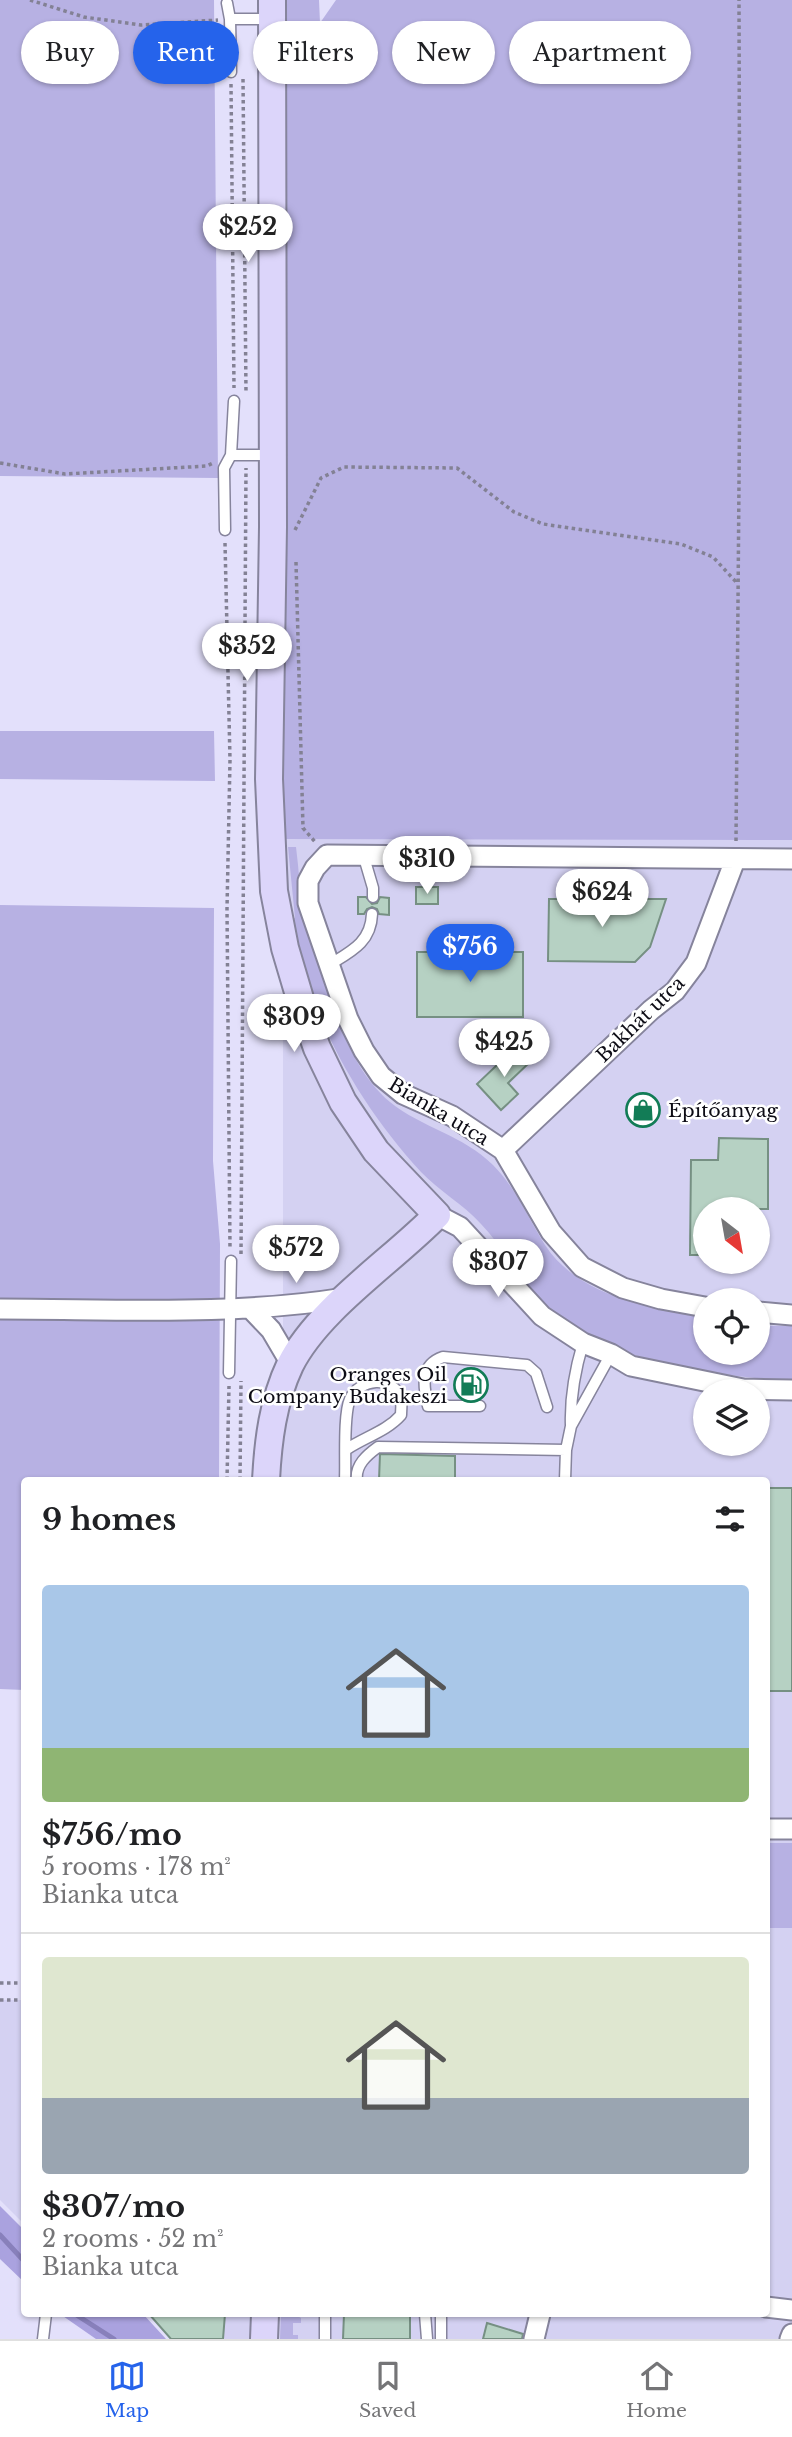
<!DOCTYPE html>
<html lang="en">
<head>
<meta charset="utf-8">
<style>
  :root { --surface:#fff; --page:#f2f2f2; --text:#202124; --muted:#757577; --line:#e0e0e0; --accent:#2563eb }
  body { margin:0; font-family:"Libre Baskerville",serif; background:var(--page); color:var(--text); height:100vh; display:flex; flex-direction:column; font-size:26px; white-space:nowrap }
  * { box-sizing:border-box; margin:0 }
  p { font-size:23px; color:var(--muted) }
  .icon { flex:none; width:38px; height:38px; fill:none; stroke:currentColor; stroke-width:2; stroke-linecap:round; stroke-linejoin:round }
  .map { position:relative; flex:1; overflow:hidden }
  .drawer { position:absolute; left:21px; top:1477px; width:749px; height:840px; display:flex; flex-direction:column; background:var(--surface); border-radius:7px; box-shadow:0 2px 5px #0004 }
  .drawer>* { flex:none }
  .hud { position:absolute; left:21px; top:21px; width:751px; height:63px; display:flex; gap:14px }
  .needle { width:46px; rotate:149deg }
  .controls { position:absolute; left:693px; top:1197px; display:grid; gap:14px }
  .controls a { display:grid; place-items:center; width:77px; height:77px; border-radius:50%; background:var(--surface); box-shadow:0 2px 5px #0004; font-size:35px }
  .price { position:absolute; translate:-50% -60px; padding:0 16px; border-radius:24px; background:#fff; color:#222; font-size:23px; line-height:46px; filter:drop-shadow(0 2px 4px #0008) }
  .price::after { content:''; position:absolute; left:50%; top:42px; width:21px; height:16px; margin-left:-10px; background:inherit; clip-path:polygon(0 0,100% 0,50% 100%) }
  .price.on { background:var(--accent); color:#fff }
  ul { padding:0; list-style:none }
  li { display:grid; align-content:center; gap:14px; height:371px; padding:0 21px }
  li+li { border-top:2px solid var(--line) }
  li span { display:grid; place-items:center; height:217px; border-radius:7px; color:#555 }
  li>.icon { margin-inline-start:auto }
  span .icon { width:126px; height:126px; fill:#fffc; stroke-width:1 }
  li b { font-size:30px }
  h2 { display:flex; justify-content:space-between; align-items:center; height:84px; padding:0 21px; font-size:30px }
  .chip { padding:0 24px; border-radius:32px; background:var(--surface); box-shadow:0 2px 5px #0004; font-size:24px; line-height:63px }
  .chip.on { background:var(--accent); color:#fff }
  .tab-bar { display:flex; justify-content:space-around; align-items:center; height:98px; border-top:2px solid var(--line); background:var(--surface); font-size:19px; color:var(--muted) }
  .tab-bar a { display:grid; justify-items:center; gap:4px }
  .tab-bar .on { color:var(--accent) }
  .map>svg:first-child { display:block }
  .built { fill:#d4d1f2; fill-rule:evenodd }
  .green { fill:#b7b1e3 }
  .forest { fill:#aaa2df }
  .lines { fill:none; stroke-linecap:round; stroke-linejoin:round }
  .stream { stroke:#8880bb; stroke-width:5 }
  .building { fill:#b6d1c3; stroke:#769083; stroke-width:2 }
  .service-casing { stroke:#86849c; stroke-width:13 }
  .minor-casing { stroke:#86849c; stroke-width:23 }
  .secondary-casing { stroke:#86849c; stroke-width:30 }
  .path { stroke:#838194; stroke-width:3.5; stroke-dasharray:3.5 3.5; stroke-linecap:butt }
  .service { stroke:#fff; stroke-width:10 }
  .minor { stroke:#fff; stroke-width:19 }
  .secondary { stroke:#dcd5fa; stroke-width:26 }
  .labels { text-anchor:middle; stroke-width:5; stroke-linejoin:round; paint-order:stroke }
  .street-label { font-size:19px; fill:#0d0c15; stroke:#fff }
  .poi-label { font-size:19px; fill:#0d0c15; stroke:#fff; text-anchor:start }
</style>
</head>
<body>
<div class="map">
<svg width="792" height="2339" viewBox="0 0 792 2339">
  <rect width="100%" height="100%" fill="#e3e0fb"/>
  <path class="built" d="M309,838L792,840V2339H171L149,2314H766V1480H280L283,1450V839ZM705,1209H758V1262H705ZM705,1300H758V1353H705ZM705,1391H758V1444H705Z
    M0,2000H24V2224L0,2200Z"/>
  <path class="green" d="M0,0H214L218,478L0,476Z
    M286,0H319L320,23L336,0H792V840L283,839L279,515Z
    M0,731H214L215,781L0,779Z
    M288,847H296C299,870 300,893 303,916C306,931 313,947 318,961C334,1009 350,1069 390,1102C422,1128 463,1135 493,1165C516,1188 528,1218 545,1245C579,1297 649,1307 705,1317V1353H758V1326H792V1381C724,1377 607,1361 554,1315C524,1289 508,1252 481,1224C463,1204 439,1191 421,1172C376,1123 337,1063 314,1001C304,975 297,947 289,920L295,918Z
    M0,905L214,908L213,1161L220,1244L219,1480H24V1690L0,1689Z
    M767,1843H792V1928H767Z
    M281,2314H294L301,2318V2323H293V2335H298V2339H280Z"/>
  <path class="forest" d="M0,2206L24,2230V2282L0,2259Z
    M60,2314H143L166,2339H96Z"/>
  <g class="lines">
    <path class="stream" d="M0,2235L24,2261
      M75,2314L114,2339"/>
  </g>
  <path class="building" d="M416,887H438V904H416Z
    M358,897H366L372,904L377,903L380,897L389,898V915L379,914L377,909L372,907L367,909L364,914H358Z
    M549,899H666L650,947L635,962L548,961Z
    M417,952H523V1017H417Z
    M516,1047L530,1062L508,1083L518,1094L501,1110L477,1084Z
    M719,1138L768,1139V1209H705V1255H690L691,1160H718Z
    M380,1454L455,1456V1480H379Z
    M766,1488H792V1691H766Z
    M149,2314H225L223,2339H171Z
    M344,2314H400V2316H410V2339H343Z
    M487,2323L523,2334L522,2339H483Z"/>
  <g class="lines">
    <g class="service-casing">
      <path id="service" d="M227,3L230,19L231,72
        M230,19H272
        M231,455H272
        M225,530L224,468L231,455L234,401
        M363,854L373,888V897
        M329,965C350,952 371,943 372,914
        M229,1373L231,1261
        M480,1406H428C423,1385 420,1365 443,1357L527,1365L536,1373L547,1407
        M571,1425C570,1397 575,1370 583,1343
        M345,1480C346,1461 343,1415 350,1399C359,1379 393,1374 401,1399C402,1403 401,1411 401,1415C387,1431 365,1437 347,1449
        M357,1480C355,1465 367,1455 378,1447L566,1450
        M565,1480L566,1450L571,1426L611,1354
        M425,2314L427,2339
        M43,2339L46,2314
        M325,2339V2314
        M441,2339V2314"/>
    </g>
    <g class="minor-casing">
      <path id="minor" d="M503,1150L651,1010L675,991L696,963L735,860
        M437,1215L460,1227L542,1316L583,1343L611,1354L631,1366L743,1389L792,1390
        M705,1307L661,1299L623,1288L582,1267L551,1232L503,1150L452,1116L403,1094L381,1076L364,1051L348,1019L308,903V881L315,868L327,855L792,859
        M0,1309C115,1309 232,1316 345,1298
        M251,1309L271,1330L291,1364
        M758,1312L792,1315
        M766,1829H792
        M766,2307L792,2310
        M534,2339L540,2314
        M790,2339L792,2334"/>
    </g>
    <g class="secondary-casing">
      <path id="secondary" d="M266,1480C268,1441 273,1401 290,1365C318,1309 392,1261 437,1215L376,1151L343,1102L317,1048L301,1002L285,948L274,891L269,779L273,527L272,0
        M264,2339L265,2314"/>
    </g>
    <path class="path" d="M30,0L84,17L141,25L218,20
      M243,79L246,393
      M231,84L234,388
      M0,463L65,474L207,466L213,463
      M295,530L321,478L344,467L457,468L514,512L543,524L681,544L713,557L738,584
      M225,543L230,760L227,909L230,1249
      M296,562L303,828L316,843
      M736,841L740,362L739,0
      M241,1254L246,468
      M227,1480L229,1386
      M240,1480L241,1381
      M0,1983H24
      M0,2000H24"/>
    <use href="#service" class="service"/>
    <use href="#minor" class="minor"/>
    <use href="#secondary" class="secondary"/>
  </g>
  <defs>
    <g id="shop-ring" transform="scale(1.75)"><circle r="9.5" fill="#fff" stroke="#127c56" stroke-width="1.5"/><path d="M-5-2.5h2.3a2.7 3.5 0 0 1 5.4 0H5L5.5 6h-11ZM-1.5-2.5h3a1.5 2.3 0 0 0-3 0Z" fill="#127c56"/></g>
    <g id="fuel-ring" transform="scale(1.75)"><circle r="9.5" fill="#fff" stroke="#127c56" stroke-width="1.5"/><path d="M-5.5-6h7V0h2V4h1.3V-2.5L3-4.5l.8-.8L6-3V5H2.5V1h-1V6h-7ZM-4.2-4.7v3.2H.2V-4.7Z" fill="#127c56"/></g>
  </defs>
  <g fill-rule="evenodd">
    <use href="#shop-ring" x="643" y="1110"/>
    <use href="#fuel-ring" x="471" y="1385"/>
  </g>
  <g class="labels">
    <g class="street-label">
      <text transform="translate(640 1019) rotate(-44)" y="7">Bakhát utca</text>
      <text transform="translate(439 1111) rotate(31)" y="7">Bianka utca</text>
    </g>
    <g class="poi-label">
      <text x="668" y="1117">Építőanyag</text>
      <text x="447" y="1381" text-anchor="end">Oranges Oil<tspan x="447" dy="22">Company Budakeszi</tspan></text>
    </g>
  </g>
</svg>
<div class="controls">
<a><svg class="needle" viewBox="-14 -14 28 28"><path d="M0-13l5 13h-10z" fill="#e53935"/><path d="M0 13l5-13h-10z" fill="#757577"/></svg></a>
<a><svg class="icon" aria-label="locate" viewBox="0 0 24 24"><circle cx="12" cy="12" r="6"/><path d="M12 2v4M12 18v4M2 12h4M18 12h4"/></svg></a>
<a><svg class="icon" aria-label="layers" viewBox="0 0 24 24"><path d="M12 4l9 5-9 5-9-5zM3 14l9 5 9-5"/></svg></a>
</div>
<b class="price" style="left:248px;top:264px">$252</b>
<b class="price" style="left:247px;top:683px">$352</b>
<b class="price" style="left:427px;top:896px">$310</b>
<b class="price" style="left:602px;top:929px">$624</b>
<b class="price on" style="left:470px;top:984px">$756</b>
<b class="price" style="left:294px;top:1054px">$309</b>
<b class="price" style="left:504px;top:1079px">$425</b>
<b class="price" style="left:296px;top:1285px">$572</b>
<b class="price" style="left:498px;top:1299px">$307</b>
<div class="hud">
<a class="chip">Buy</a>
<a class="chip on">Rent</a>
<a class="chip">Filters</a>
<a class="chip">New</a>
<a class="chip">Apartment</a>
</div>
<section class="drawer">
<h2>9 homes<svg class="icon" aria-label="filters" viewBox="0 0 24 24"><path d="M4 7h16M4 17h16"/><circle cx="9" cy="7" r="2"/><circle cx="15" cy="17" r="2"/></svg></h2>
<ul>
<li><span style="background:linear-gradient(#a9c7e8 75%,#8fb573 0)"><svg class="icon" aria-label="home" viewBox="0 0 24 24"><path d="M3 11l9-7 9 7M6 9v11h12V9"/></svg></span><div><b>$756/mo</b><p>5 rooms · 178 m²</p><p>Bianka utca</p></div></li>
<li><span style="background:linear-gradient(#dfe7d0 65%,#9aa5b1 0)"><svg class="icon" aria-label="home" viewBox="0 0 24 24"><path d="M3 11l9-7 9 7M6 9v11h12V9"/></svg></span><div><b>$307/mo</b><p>2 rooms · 52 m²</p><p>Bianka utca</p></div></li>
</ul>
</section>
</div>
<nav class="tab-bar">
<a class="on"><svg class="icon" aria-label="map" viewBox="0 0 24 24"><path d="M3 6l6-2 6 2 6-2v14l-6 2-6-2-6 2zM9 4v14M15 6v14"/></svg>Map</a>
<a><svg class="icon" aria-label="saved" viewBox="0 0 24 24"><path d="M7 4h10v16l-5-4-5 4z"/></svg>Saved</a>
<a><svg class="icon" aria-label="home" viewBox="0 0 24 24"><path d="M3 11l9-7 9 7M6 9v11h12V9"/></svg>Home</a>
</nav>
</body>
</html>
